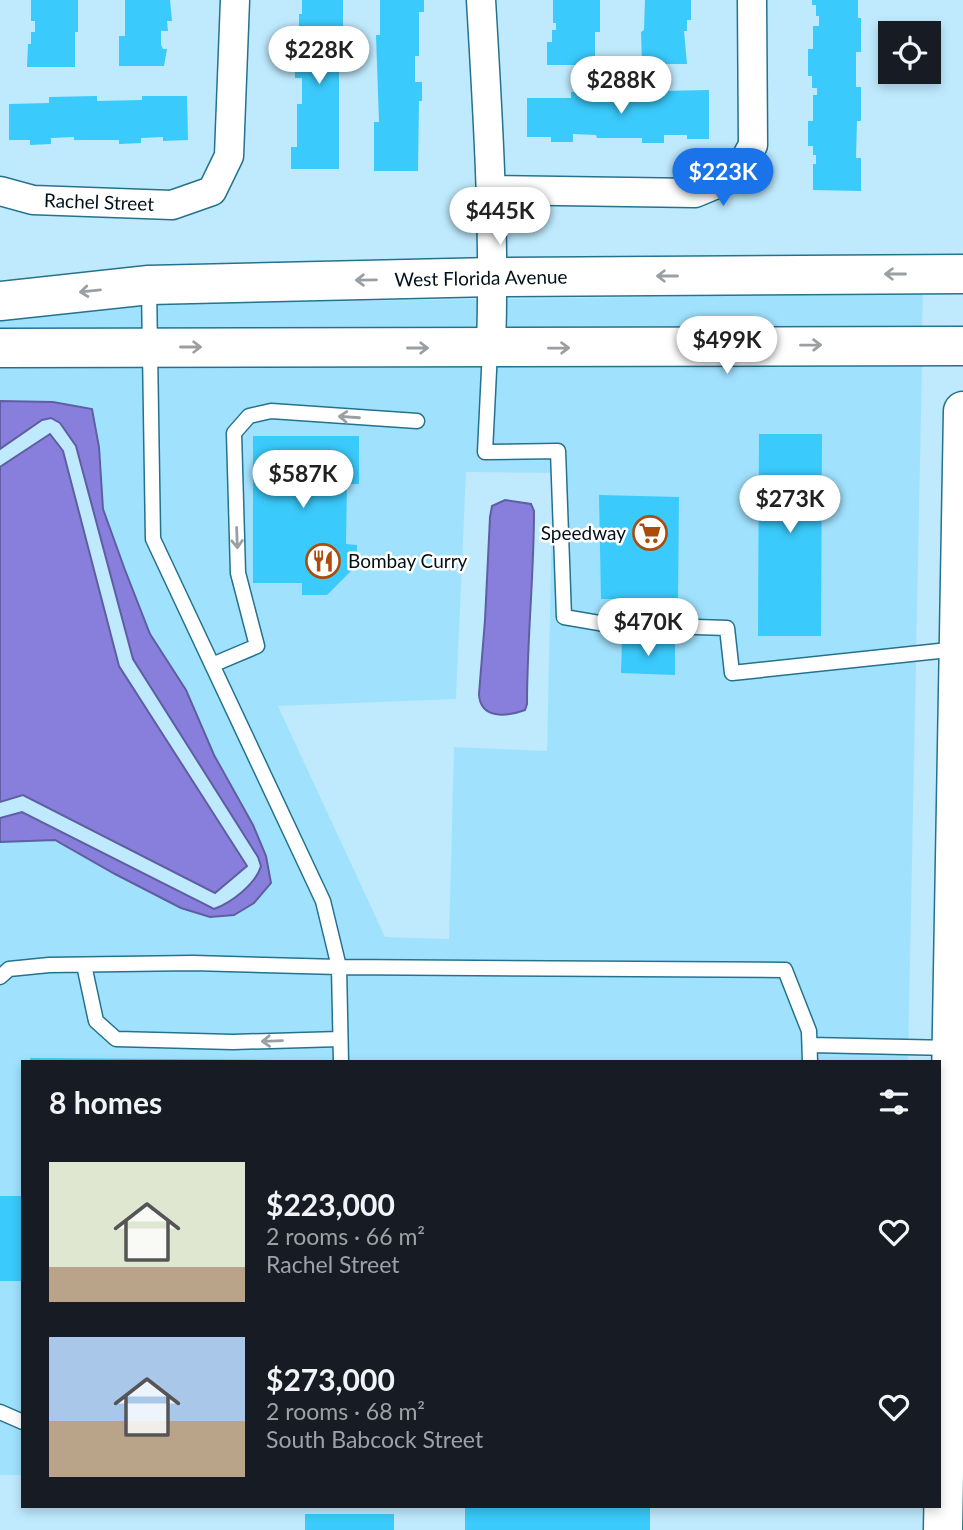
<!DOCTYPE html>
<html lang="en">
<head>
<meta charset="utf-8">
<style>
  :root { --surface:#171b24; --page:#242831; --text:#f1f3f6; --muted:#9ea1a6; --accent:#1a73e8 }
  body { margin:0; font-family:Lato,sans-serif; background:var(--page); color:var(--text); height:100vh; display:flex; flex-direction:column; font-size:26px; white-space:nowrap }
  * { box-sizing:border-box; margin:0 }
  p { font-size:23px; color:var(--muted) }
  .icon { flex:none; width:38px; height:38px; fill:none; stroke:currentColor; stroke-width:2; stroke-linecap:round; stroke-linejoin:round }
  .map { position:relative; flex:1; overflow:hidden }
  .panel { position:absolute; left:21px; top:1060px; width:920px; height:448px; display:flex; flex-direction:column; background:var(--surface); border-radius:0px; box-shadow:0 4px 10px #0003 }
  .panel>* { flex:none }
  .tools { position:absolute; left:878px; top:21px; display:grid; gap:14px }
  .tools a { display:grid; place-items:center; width:63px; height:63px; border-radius:0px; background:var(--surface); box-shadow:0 4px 10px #0003; font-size:35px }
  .price { position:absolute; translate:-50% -60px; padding:0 16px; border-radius:24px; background:#fff; color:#222; font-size:23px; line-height:46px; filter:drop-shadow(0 2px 4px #0008) }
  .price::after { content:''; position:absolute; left:50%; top:42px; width:21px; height:16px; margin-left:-10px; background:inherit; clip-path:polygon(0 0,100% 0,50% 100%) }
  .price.on { background:var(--accent); color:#fff }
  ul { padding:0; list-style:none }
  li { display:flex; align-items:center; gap:21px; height:175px; padding:0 28px }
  li span { display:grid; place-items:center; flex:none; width:196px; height:140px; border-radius:0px; color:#555 }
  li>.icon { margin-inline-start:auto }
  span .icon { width:84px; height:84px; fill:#fffc; stroke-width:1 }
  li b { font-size:30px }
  h2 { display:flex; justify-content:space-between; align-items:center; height:84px; padding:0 28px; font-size:30px }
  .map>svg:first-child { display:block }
  .built { fill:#a0e2fe; fill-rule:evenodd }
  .water { fill:#887fdc; stroke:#5f5ea2; stroke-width:2 }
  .building { fill:#3acafb }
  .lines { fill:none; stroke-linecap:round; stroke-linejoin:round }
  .lane-casing { stroke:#24728e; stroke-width:17 }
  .street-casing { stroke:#24728e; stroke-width:31 }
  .secondary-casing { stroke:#24728e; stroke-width:41 }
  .lane { stroke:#fff; stroke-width:14 }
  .street { stroke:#fff; stroke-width:28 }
  .secondary { stroke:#fff; stroke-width:38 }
  .oneway { stroke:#999fa3 }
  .labels { text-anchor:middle; stroke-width:5; stroke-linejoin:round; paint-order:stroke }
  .street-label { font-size:19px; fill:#001019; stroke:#fff }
  .poi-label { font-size:19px; fill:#001019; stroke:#fff; text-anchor:end }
</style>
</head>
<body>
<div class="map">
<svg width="963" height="1530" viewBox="0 0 963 1530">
  <rect width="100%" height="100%" fill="#bfeafd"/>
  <path class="built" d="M923,293L922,326L491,330L0,329V319L147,304Z
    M922,363L908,1062H23V1475H0V842L55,840L115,874L181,908L210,917L255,903L266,856L253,825L214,755L186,690L150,634L125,570L103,509L99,447L92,409L53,402L0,401V367H507ZM466,472L553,473L547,751L454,747L449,939L385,937L278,706L456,699Z"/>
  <path class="water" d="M0,401L53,402L92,409L99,447L103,509L125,570L150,634L186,690L214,755L253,825L266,856L271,883L254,903L234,915L210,917L181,908L115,874L55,840L0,842V818L22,812L214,909C231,903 256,884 261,866L258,857L133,659L76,446L60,423L51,418L42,420L0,449Z
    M50,434L63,451L119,666L247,866L215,893L23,795L0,802V467Z
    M505,500L531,504L534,511C534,576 527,639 527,704L525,710C506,717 480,719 479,694L485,620L490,517L492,506Z"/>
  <path class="building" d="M31,0H78V32H75V67H27L28,44H31V32H35V21H31Z
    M125,0H170L172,21H167L168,31H161V45L163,49H167L164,66H119V36H125Z
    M302,0H343V37H339V169H291V147H297V104H302V78H295V61H299V14H302Z
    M380,0H424V12H419V56H415V82H422V101H419L418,171H374V122H379L376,35H380Z
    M553,0H600V32H595V65H547V42H552V30H556V23H553Z
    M645,0H691V20H687V31H684L687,64H642L641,32L644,30Z
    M812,0H858V18H861V52H856V87H861V121H857L856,158H861V191L813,190V164H816V155H813V146H808V121H813V95H817V88H812V76H808V49H813V26H819V16H816V5H812Z
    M709,90V139H687V135H664V143H642V138H597L596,135L573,134V142H551V137H527V98H571V92H620V96H661V91Z
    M97,96V101L142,100V96H187L188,140L163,141V137L141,138V143L119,144V140H74V137L51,138V144L30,145V140H9V104L49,103V97Z
    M759,434H822L821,636H758Z
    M253,436H359V484H347L346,544L357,545V565L327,595H302V583H253Z
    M599,495L679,497L678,599H601Z
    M622,641L675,642V675L621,673Z
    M30,1058L273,1060V1062H30Z
    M0,1196H23V1281H0Z
    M465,1507H650V1530H465Z
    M305,1514H394V1530H305Z"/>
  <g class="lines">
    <g class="lane-casing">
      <path id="lane" d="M149,287L153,539L323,901L339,967L341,1062
        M490,350L485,452L558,451L564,617L605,624L727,628L732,673L958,649
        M212,665L257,646L238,573L234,433L249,416L271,411L417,421
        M84,965L96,1021L116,1039L233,1042L340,1039
        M0,977L9,969L49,965L193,963L339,967L785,970L809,1031L810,1062
        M810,1045L952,1048
        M0,1412L23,1422"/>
    </g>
    <g class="street-casing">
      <path id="street" d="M481,0C488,118 495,230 491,349
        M492,190L695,193L736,176L753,145L752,0
        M0,191L33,200L172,205L212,191L229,156L235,0"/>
    </g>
    <g class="secondary-casing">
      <path id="secondary" d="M0,301L149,285L493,277L963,274
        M0,348L963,346
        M943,1530L963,411"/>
    </g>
    <use href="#lane" class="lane"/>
    <use href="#street" class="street"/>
    <use href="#secondary" class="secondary"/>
  </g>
  <defs><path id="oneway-shaft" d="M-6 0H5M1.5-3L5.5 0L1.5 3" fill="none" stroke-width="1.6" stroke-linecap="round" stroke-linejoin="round" transform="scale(1.75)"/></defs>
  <g class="oneway">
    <use href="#oneway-shaft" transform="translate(895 274) rotate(180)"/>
    <use href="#oneway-shaft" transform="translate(667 276) rotate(180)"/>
    <use href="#oneway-shaft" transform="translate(366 280) rotate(179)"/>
    <use href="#oneway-shaft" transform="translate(90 291) rotate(174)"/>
    <use href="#oneway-shaft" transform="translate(811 345) rotate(-1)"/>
    <use href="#oneway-shaft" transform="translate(191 347)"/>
    <use href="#oneway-shaft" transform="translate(418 348)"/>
    <use href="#oneway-shaft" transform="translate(559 348) rotate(-1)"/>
    <use href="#oneway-shaft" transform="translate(349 417) rotate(-176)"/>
    <use href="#oneway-shaft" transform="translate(237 538) rotate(88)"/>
    <use href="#oneway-shaft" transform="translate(272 1041) rotate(178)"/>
  </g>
  <defs>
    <g id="supermarket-ring" transform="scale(1.75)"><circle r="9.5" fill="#fff" stroke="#ad4b0c" stroke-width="1.5"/><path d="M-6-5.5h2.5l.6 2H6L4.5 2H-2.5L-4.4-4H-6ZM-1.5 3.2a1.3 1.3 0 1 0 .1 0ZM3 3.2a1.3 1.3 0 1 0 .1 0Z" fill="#ad4b0c"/></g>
    <g id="restaurant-ring" transform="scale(1.75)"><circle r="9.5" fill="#fff" stroke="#ad4b0c" stroke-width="1.5"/><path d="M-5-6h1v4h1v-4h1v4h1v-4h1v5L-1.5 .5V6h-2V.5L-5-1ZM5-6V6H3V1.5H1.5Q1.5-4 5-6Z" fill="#ad4b0c"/></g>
  </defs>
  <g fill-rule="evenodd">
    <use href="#supermarket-ring" x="650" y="533"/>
    <use href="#restaurant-ring" x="323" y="561"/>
  </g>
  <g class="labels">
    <g class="street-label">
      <text transform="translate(99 202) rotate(2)" y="7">Rachel Street</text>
      <text transform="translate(481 278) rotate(-1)" y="7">West Florida Avenue</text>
    </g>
    <g class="poi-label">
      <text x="626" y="540">Speedway</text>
      <text x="348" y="568" text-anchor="start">Bombay Curry</text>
    </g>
  </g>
</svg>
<div class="tools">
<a><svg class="icon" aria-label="locate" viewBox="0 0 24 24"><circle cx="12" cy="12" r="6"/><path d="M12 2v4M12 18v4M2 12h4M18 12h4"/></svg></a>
</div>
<b class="price" style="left:319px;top:86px">$228K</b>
<b class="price" style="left:621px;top:116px">$288K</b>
<b class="price on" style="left:723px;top:208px">$223K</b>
<b class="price" style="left:500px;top:247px">$445K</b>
<b class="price" style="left:727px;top:376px">$499K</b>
<b class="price" style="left:303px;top:510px">$587K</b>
<b class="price" style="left:790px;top:535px">$273K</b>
<b class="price" style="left:648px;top:658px">$470K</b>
<section class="panel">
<h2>8 homes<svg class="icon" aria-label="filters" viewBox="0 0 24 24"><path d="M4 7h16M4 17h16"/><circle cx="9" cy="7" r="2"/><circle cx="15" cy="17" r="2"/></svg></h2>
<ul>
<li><span style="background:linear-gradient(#dfe7d0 75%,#b9a48a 0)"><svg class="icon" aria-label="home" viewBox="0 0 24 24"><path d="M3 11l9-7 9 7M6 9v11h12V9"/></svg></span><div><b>$223,000</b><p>2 rooms · 66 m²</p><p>Rachel Street</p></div><svg class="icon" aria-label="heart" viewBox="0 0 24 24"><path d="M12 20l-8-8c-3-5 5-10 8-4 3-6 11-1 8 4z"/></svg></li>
<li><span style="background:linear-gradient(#a9c7e8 60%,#b9a48a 0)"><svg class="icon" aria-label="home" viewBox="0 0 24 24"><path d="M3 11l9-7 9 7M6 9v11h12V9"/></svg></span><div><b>$273,000</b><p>2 rooms · 68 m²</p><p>South Babcock Street</p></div><svg class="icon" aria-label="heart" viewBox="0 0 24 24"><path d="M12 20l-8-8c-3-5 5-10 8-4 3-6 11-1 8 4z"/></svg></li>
</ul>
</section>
</div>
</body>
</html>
